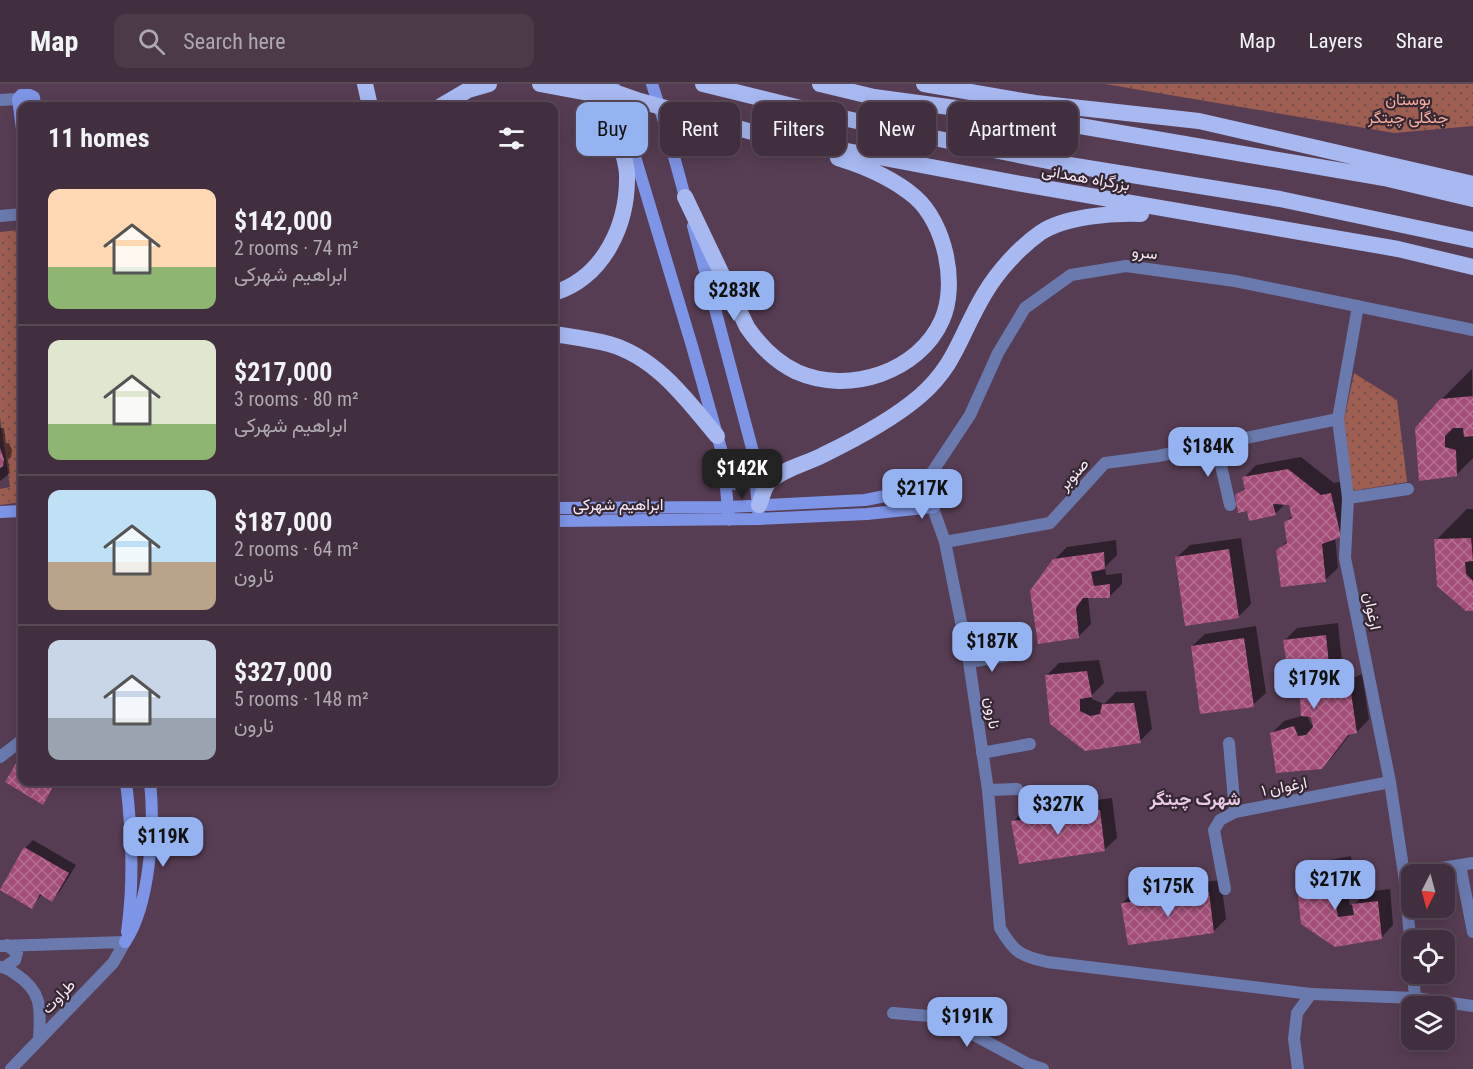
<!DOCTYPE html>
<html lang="en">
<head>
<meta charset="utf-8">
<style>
  :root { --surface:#412e3e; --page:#4c3a49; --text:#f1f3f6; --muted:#aea8b0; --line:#5a4a58; --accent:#95b2f1 }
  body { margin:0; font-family:"Roboto Condensed",Vazirmatn,sans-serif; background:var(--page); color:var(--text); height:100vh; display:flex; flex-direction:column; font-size:22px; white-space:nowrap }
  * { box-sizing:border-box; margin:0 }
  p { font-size:20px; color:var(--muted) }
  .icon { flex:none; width:33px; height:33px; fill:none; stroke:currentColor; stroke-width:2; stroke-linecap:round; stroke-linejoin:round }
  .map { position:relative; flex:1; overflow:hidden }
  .details { position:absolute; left:18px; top:18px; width:540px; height:684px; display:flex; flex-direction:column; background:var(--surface); border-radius:12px; box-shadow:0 3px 15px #0003,0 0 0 2px var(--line) }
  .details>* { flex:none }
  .top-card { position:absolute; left:576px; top:18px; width:570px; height:54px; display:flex; gap:12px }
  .needle { width:39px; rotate:186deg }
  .tools { position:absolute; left:1401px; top:780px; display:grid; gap:12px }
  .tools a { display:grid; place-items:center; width:54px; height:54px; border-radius:12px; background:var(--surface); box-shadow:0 3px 15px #0003,0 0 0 2px var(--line); font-size:30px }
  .price { position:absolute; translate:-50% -51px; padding:0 14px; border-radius:12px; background:var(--accent); color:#111; font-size:20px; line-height:39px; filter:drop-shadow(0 2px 3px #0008) }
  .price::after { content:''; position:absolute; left:50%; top:36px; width:18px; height:14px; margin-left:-9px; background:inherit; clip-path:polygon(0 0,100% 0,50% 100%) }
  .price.on { background:#222; color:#fff }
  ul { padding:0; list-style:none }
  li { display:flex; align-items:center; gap:18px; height:150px; padding:0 30px }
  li+li { border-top:2px solid var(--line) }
  li span { display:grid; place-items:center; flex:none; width:168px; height:120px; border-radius:12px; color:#555 }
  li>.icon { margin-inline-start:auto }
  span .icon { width:72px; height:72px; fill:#fffc; stroke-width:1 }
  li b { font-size:26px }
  h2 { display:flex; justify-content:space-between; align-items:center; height:72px; padding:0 30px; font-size:26px }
  .tag { padding:0 21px; border-radius:12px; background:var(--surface); box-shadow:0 3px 15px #0003,0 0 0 2px var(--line); font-size:21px; line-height:54px }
  .tag.on { background:var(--accent); color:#111 }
  header { display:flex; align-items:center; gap:36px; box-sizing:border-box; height:84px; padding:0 30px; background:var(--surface); border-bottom:2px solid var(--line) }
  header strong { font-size:28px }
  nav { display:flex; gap:33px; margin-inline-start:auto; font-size:21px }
  .search { width:420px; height:54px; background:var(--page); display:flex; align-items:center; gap:15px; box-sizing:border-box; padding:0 21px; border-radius:12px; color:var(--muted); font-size:22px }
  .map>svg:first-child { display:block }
  .park { fill:url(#park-dots) }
  .shadow { fill:#0007; fill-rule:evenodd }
  .building { fill:url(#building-cross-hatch) }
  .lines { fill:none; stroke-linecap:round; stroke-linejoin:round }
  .minor { stroke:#6b7aae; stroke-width:12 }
  .tertiary { stroke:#6b7aae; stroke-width:12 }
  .secondary { stroke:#7e95e7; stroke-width:12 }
  .trunk { stroke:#a8b9f2; stroke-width:16 }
  .labels { text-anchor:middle; stroke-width:4.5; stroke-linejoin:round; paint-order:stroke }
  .park-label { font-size:16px; fill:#f8ad9f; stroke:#352833 }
  .street-label { font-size:16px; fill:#f7e7f4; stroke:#352833 }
  .neighbourhood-label { font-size:18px; font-weight:bold; fill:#e9c9e5; stroke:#352833 }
</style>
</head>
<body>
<header>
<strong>Map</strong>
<div class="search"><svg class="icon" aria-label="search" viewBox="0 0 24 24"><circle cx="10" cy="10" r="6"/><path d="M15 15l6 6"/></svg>Search here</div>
<nav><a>Map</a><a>Layers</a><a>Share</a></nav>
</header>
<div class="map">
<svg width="1473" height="985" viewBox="0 0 1473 985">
  <defs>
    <pattern id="park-dots" width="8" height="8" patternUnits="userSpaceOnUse" patternTransform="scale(1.5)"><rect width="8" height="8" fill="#9e5e52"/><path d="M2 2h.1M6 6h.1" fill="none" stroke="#74524e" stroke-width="1.8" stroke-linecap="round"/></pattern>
    <pattern id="building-cross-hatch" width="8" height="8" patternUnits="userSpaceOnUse" patternTransform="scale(1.5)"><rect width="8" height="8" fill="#a34e78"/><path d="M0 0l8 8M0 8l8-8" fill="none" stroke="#b57092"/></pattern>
  </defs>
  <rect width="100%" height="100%" fill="#573d53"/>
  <path class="park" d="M1105,0H1473V42L1394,49Z
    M19,146L22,172V418L0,421V405L10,403L0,333V148Z
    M1354,289L1397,316L1407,398L1352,407L1344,336Z"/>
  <path class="shadow" d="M1472,285L1473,374L1456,391L1420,395L1441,316Z
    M0,344H4L6,359H9L12,366L11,373L8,376L10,389L0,397Z
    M1301,373L1334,399L1344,397L1353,439L1340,451L1335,453L1338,484L1325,496L1278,466L1288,456L1285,439L1293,431L1290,419H1286L1275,430L1248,425L1236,412L1246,403L1244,394L1256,381Z
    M1467,425H1473V525L1436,456Z
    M1241,454L1251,520L1238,533L1177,473L1190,461Z
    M1116,456L1117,471L1105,483L1106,491L1122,489V500L1110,512H1088L1091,540L1079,552L1054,476L1067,463Z
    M1338,539L1342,578L1353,594L1362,590L1369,635L1357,648L1351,649L1334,671L1322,684L1272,649L1284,637L1302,632L1301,613L1310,604L1284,557L1297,544ZM1307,631H1312L1314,640H1311Z
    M1256,542L1266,609L1253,621L1192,562L1205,550Z
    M1099,576L1104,599L1092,611V615L1104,620L1116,608L1146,607L1152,645L1140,657L1085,665L1047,591L1059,579Z
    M22,672V698H62L59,701L57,699L43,719L7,698Z
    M1112,714L1117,754L1104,766L1013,738L1025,725Z
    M33,756L76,781L60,807L52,816L42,810L32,823L25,764Z
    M1351,772L1355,798L1347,806L1350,821H1354L1366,808L1390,805L1393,841L1381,854L1303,839L1297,792L1310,780Z
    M1221,796L1226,835L1213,848L1122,819L1135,807Z"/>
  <path class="building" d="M1473,312V352L1464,353L1463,344H1453L1445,352V363L1456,366L1457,392L1419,397L1415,344L1440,315Z
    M0,364L4,375L3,382L0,384Z
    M1288,385L1321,411L1331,409L1341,453L1322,460L1326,498L1281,503L1276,466L1287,459L1284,438L1292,434L1289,421L1273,420L1276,431L1249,437L1247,427L1238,429L1235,411L1245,405L1242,393Z
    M1471,454L1473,477L1465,478L1466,490L1473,497V527H1466L1437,502L1434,455Z
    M1229,465L1239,534L1185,542L1175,473Z
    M1104,468L1105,485L1091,488L1094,502L1110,500V514H1083L1076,524L1079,554L1038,560L1030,507L1053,475Z
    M1326,551L1330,591L1340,605L1350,602L1357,649L1348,651L1322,685L1276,689L1270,649L1294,642L1298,652L1306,651L1313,643L1311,633L1301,632L1300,613L1310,607L1303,597L1290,600L1283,556Z
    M1244,554L1254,623L1200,630L1191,562Z
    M1087,587L1092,613L1080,615V627L1090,632L1100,630L1102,620L1134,619L1141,659L1085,667L1050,640L1045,591Z
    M22,669V698H62L59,702L55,700L43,721L5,698Z
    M1100,726L1105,767L1019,780L1011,737Z
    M24,763L69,789L52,818L40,810L32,825L0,806Z
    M1339,784L1344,812L1335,815L1338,833L1354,831L1352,820L1378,817L1382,855L1335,863L1301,840L1296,792Z
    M1209,808L1214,849L1128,861L1121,819Z"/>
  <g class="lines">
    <path class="minor" d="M0,132L22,130
      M1358,222L1338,335L1348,414L1345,474L1390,698L1404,790L1412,874
      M1216,360L1230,421
      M1348,414L1408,405
      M945,458L1050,439L1105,379L1158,372L1338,335
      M969,578L1011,571
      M1229,659L1235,728
      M982,669L1030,660
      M0,673L22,656
      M1017,705L988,706L969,578L945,458L926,404L929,393L970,331L998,269L1025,224L1071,191L1126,182L1235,197L1473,246
      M988,706L1000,844C1014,868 1020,872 1047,878L1311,910L1297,929L1294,955L1298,985
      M1460,781L1473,848
      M1404,790L1473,779
      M1225,805L1214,746L1220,736L1235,728L1390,698
      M1413,890L1415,914
      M893,929L941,933L1028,980L1043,985"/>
    <path class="tertiary" d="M0,16L18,15
      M0,862L125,858
      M0,883C7,883 11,887 17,891C44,909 40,927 39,956
      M5,883L15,876L17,869L7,861
      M1311,910L1415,914L1473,922
      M11,985L113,879L125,858"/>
    <path class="secondary" d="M652,0L667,47L687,120
      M614,3L692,262L723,372L729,436
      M22,45L18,15L21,11H30L34,13L35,22
      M693,142L753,368L759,435
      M725,395L731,399L742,401L756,393
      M554,424L728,423L865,416L926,404
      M0,428L22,427
      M554,437L759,435L867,430L934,423
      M126,698C132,747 134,799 127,848
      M125,858C150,822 155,741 150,698"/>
    <path class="trunk" d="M365,0L370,22
      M540,0L604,12
      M591,0L640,17L763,51L1016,99L1398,165L1473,183
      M703,0L825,30L929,53L1063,80L1280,115L1473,156
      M820,0L874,13L1039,35L1384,94L1473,115
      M924,0L1035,19L1199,37L1473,100
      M441,22L468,6L489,0
      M685,113L747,243C760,262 776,278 797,288C849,311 919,288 942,236C958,200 945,139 915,113C894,95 864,82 838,74
      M554,209C604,193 628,141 627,91C627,79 621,67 621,55C620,47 622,39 622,31
      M554,250C572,253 591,255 609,260C656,273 687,316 717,352
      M759,421C762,414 764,402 770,397C785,384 806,380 823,371C856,355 892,336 920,312C957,280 961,248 985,209C998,187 1019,164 1040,149C1065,132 1112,129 1141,130"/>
  </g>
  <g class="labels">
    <g class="park-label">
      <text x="1408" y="21">بوستان<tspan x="1408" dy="18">جنگلی چیتگر</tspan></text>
    </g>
    <g class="street-label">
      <text transform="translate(1086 93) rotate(10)" y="6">بزرگراه همدانی</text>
      <text transform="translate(1145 168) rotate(6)" y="6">سرو</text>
      <text transform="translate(1073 390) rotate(-48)" y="6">صنوبر</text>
      <text x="618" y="426">ابراهیم شهرکی</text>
      <text transform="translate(1373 527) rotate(79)" y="6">ارغوان</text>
      <text transform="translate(993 629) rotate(82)" y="6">نارون</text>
      <text transform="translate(1284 702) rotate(-11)" y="6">ارغوان ۱</text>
      <text transform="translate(58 912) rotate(-46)" y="6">طراوت</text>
    </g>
    <g class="neighbourhood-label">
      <text x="1195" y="721">شهرک چیتگر</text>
    </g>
  </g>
</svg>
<div class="tools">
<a><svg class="needle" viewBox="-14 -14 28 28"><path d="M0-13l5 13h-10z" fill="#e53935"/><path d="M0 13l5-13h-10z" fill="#aea8b0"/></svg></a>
<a><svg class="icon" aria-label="locate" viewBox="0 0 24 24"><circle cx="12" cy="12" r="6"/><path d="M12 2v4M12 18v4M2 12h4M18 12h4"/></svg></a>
<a><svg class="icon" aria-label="layers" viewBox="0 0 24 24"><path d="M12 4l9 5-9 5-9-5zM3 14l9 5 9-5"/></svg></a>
</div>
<b class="price" style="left:734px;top:238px">$283K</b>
<b class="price" style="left:1208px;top:394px">$184K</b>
<b class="price on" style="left:742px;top:416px">$142K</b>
<b class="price" style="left:922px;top:436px">$217K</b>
<b class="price" style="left:992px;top:589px">$187K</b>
<b class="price" style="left:1314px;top:626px">$179K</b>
<b class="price" style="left:1058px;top:752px">$327K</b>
<b class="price" style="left:163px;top:784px">$119K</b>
<b class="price" style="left:1335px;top:827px">$217K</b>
<b class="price" style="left:1168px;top:834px">$175K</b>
<b class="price" style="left:967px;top:964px">$191K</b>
<div class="top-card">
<a class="tag on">Buy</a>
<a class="tag">Rent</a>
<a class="tag">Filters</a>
<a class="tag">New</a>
<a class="tag">Apartment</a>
</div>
<section class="details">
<h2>11 homes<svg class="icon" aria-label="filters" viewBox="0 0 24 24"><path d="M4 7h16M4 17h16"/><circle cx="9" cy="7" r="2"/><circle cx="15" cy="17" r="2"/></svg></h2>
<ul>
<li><span style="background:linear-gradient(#ffd9b3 65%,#8fb573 0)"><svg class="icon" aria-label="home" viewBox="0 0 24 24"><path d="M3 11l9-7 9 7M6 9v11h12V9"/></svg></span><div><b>$142,000</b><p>2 rooms · 74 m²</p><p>ابراهیم شهرکی</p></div></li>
<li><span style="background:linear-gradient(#dfe7d0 70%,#8fb573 0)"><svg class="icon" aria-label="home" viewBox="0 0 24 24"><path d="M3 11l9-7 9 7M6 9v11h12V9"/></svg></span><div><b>$217,000</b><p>3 rooms · 80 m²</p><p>ابراهیم شهرکی</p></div></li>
<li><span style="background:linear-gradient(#bfe0f5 60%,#b9a48a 0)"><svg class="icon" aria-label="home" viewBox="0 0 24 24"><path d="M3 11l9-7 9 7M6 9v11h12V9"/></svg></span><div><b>$187,000</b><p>2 rooms · 64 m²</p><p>نارون</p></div></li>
<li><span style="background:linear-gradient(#c9d6e8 65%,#9aa5b1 0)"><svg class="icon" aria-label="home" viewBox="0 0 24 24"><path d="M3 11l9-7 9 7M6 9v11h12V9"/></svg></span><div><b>$327,000</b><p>5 rooms · 148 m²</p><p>نارون</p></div></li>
</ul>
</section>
</div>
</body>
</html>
